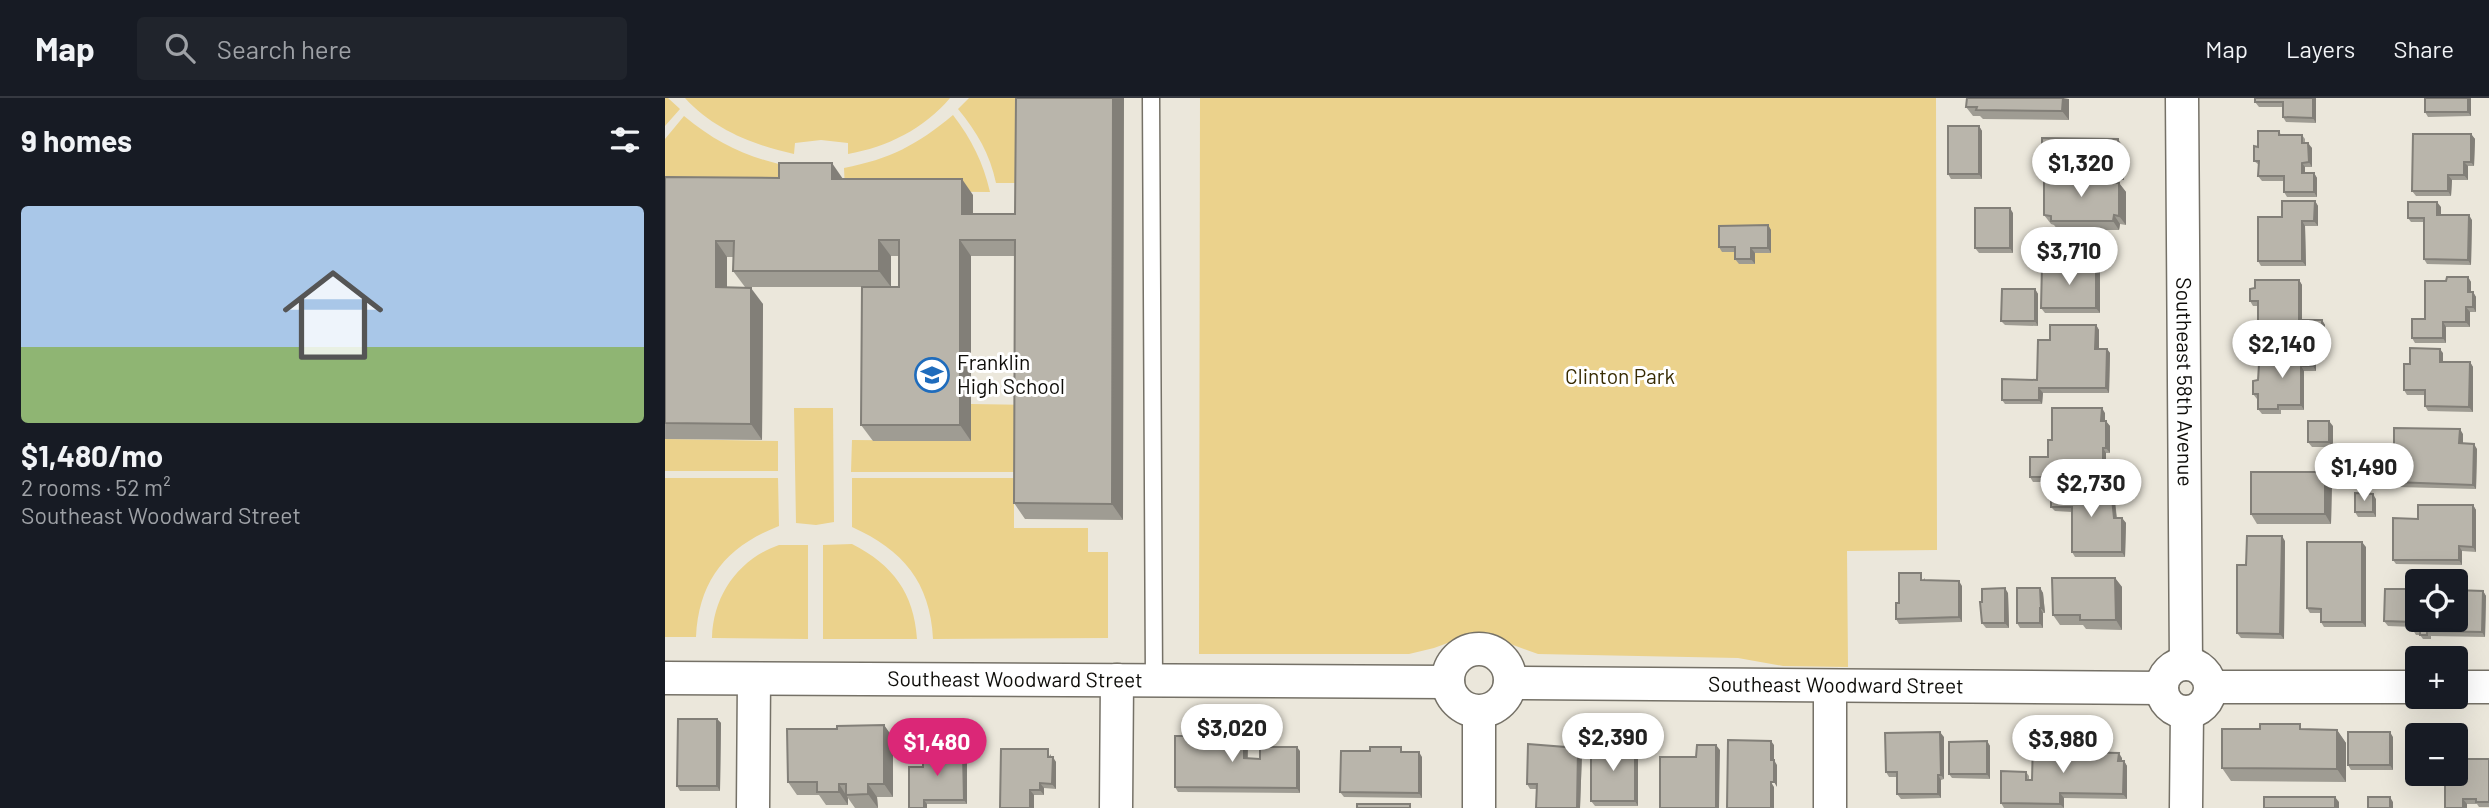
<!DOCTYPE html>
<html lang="en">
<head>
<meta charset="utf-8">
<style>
  :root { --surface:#171b24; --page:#20242c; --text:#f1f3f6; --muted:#9ea1a6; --line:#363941; --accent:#db2777 }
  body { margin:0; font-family:Barlow,sans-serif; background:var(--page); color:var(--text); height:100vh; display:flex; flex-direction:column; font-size:26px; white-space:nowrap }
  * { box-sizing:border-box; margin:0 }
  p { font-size:23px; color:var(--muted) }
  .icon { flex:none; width:38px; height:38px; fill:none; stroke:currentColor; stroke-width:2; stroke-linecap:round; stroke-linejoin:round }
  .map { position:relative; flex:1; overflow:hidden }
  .details { display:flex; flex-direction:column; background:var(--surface); width:665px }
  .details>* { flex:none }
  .buttons { position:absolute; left:1740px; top:471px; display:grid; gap:14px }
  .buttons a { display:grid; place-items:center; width:63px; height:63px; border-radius:7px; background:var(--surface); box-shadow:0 7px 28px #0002; font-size:35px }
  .price { position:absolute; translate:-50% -60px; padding:0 16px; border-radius:24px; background:#fff; color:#222; font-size:23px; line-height:46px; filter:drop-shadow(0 2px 4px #0008) }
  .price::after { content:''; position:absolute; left:50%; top:42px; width:21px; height:16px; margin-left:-10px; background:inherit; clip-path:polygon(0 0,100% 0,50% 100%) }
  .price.current { background:var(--accent); color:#fff }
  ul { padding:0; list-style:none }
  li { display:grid; align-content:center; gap:14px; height:371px; padding:0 21px }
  li span { display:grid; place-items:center; height:217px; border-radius:7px; color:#555 }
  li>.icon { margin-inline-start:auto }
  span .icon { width:126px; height:126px; fill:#fffc; stroke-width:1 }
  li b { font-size:30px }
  h2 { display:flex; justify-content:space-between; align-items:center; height:84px; padding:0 21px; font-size:30px }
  header { display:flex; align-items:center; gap:42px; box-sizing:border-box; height:98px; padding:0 35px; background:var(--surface); border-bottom:2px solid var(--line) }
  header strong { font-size:33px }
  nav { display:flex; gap:38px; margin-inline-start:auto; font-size:24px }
  .search { width:490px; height:63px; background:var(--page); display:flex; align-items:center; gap:18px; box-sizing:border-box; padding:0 24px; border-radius:7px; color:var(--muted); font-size:26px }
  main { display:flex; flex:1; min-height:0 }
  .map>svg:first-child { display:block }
  .green { fill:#ebd28c }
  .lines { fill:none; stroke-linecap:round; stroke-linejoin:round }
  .lane-casing { stroke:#757167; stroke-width:19 }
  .street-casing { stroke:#757167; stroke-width:35 }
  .lane { stroke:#fff; stroke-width:16 }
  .street { stroke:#fff; stroke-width:32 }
  .wall { fill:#9f9c93; fill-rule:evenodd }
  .shaded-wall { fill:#827f78 }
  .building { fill:#b9b5ab; stroke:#827f78; stroke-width:2 }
  .labels { text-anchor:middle; stroke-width:6; stroke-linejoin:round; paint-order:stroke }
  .poi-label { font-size:21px; fill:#0d0c08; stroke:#fff; text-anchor:start }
  .park-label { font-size:21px; fill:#382b02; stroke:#fff }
  .street-label { font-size:21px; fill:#0d0c08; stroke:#fff }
</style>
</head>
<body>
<header>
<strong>Map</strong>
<div class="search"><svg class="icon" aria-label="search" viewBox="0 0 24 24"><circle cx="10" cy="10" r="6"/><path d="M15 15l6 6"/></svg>Search here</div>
<nav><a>Map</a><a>Layers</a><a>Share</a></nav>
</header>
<main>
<section class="details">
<h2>9 homes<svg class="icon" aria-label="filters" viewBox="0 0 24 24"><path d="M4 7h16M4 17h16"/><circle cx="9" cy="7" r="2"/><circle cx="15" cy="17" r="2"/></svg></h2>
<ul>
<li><span style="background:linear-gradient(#a9c7e8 65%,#8fb573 0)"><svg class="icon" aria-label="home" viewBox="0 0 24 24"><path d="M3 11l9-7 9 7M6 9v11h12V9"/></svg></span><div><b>$1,480/mo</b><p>2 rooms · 52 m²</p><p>Southeast Woodward Street</p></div></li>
</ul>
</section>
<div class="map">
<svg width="1824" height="710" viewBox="0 0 1824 710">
  <rect width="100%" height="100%" fill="#ebe7db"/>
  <path class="green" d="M0,0H3L15,11L0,28Z
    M20,0H285C259,31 222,49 183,56V45L156,42L130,45L129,56C89,47 49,32 20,0Z
    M304,0H351L353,85H331C325,56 312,34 293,11Z
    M535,0H1271L1272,452L1182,453L1183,569L1118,568L1073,560L873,556L829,540L807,536L769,550L744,556H534Z
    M288,17C307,42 318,64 325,94L180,93L179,70C225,61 252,47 288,17Z
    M19,18C55,48 85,60 130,70L129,81L0,95V41Z
    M306,306L361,307V374H186L187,342L305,343Z
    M129,310H168L169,424L151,427L131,425Z
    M0,341L113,343V373H0Z
    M0,380H113L114,428C61,449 34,482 31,539H0Z
    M187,380H349V430H423V454H443V540L268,541C265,484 238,452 187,429Z
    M187,446C228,467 249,495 252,541H158V447Z
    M114,447H143V541L47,540C48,497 74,461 114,447Z"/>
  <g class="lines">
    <g class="lane-casing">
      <path id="lane" d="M486,0L489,582"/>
    </g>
    <g class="street-casing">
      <g id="street">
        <path id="s1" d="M1517,0L1521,566"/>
        <circle cx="814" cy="582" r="31"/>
        <circle cx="1521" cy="590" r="24"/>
        <path id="s2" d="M0,580L783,584"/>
        <path id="s3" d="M845,585L1497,590"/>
        <path d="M1546,589H1752"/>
        <path d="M1790,589H1824"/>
        <path d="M88,710L89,581"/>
        <path d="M451,710L452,582"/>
        <path d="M814,710V614"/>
        <path d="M1165,710V589"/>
        <path d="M1521,710L1522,614"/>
      </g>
    </g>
    <use href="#lane" class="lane"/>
    <use href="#street" class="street"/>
  </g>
  <path class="wall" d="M1590,0H1651V25L1621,24L1618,19V9H1594L1590,4Z
    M1806,0V18L1763,19L1760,14Z
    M1404,1V22L1318,21L1315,18H1308L1301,9Z
    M1314,28L1317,33V81H1286L1283,76Z
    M1614,33L1616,37H1637L1640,41V45L1647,50V69H1640V75H1649L1652,80V99H1622L1619,94V83H1597L1593,78L1594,67L1589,63L1593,49Z
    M1806,36L1810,41L1809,68H1803V82H1787L1786,98H1751L1747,93Z
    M1459,50V82H1449L1450,85H1454L1461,94V127L1455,126L1454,132H1393L1389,127L1386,126L1379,117L1386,82H1383L1377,72Z
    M0,79L178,81L308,97V116H350L458,422L360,421L349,405L350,158H306V343H208L196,327L197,189H80L68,173L69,159H62V190L98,206L97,342L0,341ZM226,158H234V189H226Z
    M1650,103L1653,108V128H1640L1641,168H1596L1593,163L1617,119Z
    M1776,109V117L1807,122L1806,167L1762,166L1759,161V124H1746L1743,120Z
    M1348,115V155H1314L1310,150Z
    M1103,127L1106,132V155H1090V166H1074L1070,161V154H1057L1054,149Z
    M1431,167L1435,172V215H1380L1376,210Z
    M1803,179L1806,184V194H1808L1811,199V214H1805V229H1781V245H1750L1747,240L1760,221L1781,183Z
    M1634,182L1637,187V222H1657L1660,227V245H1622L1618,240V229H1597L1593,224V208H1588L1585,203Z
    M1370,191L1373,196V228L1340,227L1336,223Z
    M1431,227L1434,232V251H1442L1445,255L1444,295H1378L1377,306H1340L1337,302L1372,282L1385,242Z
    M1778,255V264H1805L1808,269V314L1763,313L1760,308V297H1742L1739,292L1745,266Z
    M1651,256V273H1639V312H1616V316H1597L1593,311V301H1592L1588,296L1593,282L1618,267Z
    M1440,315V323L1445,328V355H1441V370H1412L1410,367H1404V384H1368L1365,379L1383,359L1387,342Z
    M1668,328V349H1647L1643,344Z
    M1798,336V346L1812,351L1811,391L1732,389L1729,384Z
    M1667,383L1666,426H1592L1586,416Z
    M1449,395L1452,420H1457L1461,425L1460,459H1410L1407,454V414L1390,413L1386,409Z
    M1711,401V419H1693L1690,414Z
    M1808,407L1811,412V454L1797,453V467L1731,466L1728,462L1753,421Z
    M1620,443L1619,541L1576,540L1572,535Z
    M1701,449V529H1659L1656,524V515H1645L1642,510Z
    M1745,479L1774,480L1776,483H1752V522H1790V492L1818,493L1821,498L1820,539L1766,538V541H1758L1755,537H1751L1748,532V529L1723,528L1719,523L1720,491H1744Z
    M1260,480V483L1297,488V524L1234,526L1231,521L1234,505Z
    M1450,480L1457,489V532L1421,531L1418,527H1395L1388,517Z
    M1375,490L1378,495L1380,515H1378V530H1355L1352,525Z
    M1343,495L1344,530H1321L1317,525Z
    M52,621L56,625L55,693H15L12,688Z
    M219,627L228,640V699H212L213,710H190L183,700V707H161L154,697H132L123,684L172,631Z
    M1639,631L1672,632L1681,645V684L1566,683L1557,670Z
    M1279,639V681L1276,682V700L1236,701L1232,696V679H1224L1221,674Z
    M1728,639V672H1686L1683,667Z
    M1408,642L1412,647V654L1457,660V663H1459L1462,668V701L1399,700V710H1339L1336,705L1361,674L1364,678V682H1367Z
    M583,643V660L595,661L635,653V695L513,694L510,689Z
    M1322,643L1325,648V681L1287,680L1284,676Z
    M970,648L973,653V708H930L926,703Z
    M291,650L294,655L302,660V706H262V710H244L258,669L263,661Z
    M740,654L757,659V700L679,699L675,694Z
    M917,655L915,710H871V691H865L862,686Z
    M386,656V659L391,664V691L379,690V697H369V710H335Z
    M1824,661V709H1814L1812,706H1802V710H1780Z"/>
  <path class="shaded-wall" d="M448,0H459L458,422L447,406Z
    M1398,0L1404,1V22L1397,13Z
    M1648,0H1651V25L1648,20Z
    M1803,0H1806V18L1803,14Z
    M1314,28L1317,33V81L1314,76Z
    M1806,36L1810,41L1809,68L1806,64Z
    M1453,41L1459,50V82L1453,73Z
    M1643,45L1647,50V69L1644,64Z
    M1799,64L1803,68V82L1799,77Z
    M167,65L178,81H167Z
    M1637,65L1640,69V80L1637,75Z
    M1649,75L1652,80V99L1649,94Z
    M1783,77L1787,82L1786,98L1783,93Z
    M297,81L308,97V132L297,116Z
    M1454,85L1461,94V127L1454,118Z
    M1650,103L1653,108V128L1649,123Z
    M1772,104L1776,109V122L1772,117Z
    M1345,110L1348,115V155L1345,150Z
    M1449,117L1455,126L1454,132L1448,123Z
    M1804,117L1807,122L1806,167L1803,162Z
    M1637,123L1640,128L1641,168L1637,163Z
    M1103,127L1106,132V155L1103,150Z
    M214,142L226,158V189L214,173Z
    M295,142L306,158V343L295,327Z
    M51,143L62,159V205L51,189Z
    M1086,150L1090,155V166L1086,161Z
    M1431,167L1435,172V215L1431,210Z
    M1803,179L1806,184V199L1803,194Z
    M1634,182L1637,187V227L1634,222Z
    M86,190L98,206L97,342L86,326Z
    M1370,191L1373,196V228L1370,223Z
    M1808,194L1811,199V214L1808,209Z
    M1801,209L1805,214V229L1801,224Z
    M1657,222L1660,227V245L1657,240Z
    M1778,224L1781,229V245L1778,240Z
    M1431,227L1434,232V255L1430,251Z
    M1442,251L1445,255L1444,295L1441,290Z
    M1648,251L1651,256V273L1648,268Z
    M1775,251L1778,255V269L1775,264Z
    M1805,264L1808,269V314L1804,309Z
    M1636,268L1639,273V312L1636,307Z
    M1374,290L1378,295L1377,306L1374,302Z
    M1437,310L1440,315V328L1436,323Z
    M1441,323L1445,328V355L1441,350Z
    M1664,323L1668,328V349L1664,344Z
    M1795,331L1798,336V350L1794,345Z
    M1809,346L1812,351L1811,391L1808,387Z
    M1438,350L1441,355V370L1438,365Z
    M1401,362L1404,367V384L1401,379Z
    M1660,374L1667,383L1666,426L1660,416Z
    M1446,390L1449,395L1452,425L1449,420Z
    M1708,396L1711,401V419L1708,414Z
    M1808,407L1811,412V454L1808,449Z
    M1457,420L1461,425L1460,459L1457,454Z
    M1617,438L1620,443L1619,541L1615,536Z
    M1697,444L1701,449V529L1697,524Z
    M1794,448L1797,453V467L1794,462Z
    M1450,480L1457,489V532L1451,522Z
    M1294,483L1297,488V524L1294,519Z
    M1340,490L1343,495L1344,530L1340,525Z
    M1375,490L1378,495L1380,515L1376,510Z
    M1818,493L1821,498L1820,539L1817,534Z
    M1375,510L1378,515V530L1375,525Z
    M52,621L56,625L55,693L52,688Z
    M219,627L228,640V699L219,686Z
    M1672,632L1681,645V684L1672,671Z
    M1275,634L1279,639V681L1276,677Z
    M1725,634L1728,639V672L1725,667Z
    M579,638L583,643L582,665L579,660Z
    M1408,642L1412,647L1411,659L1408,654Z
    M1106,643L1109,647V667L1106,662Z
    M1322,643L1325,648V681L1322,676Z
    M1051,647L1055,652L1054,710H1051Z
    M970,648L973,653V708L970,703Z
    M632,649L635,653V695L632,690Z
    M913,650L917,655L915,710H912Z
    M754,654L757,659V700L754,695Z
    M298,655L302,660V706L299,702Z
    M1454,655L1457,660V668L1453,663Z
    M388,659L391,664V691L387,686Z
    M1109,662L1112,667V689L1109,684Z
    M1459,663L1462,668V701L1458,696Z
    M1273,677L1276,682V700L1273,696Z
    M1106,684L1109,689V710H1106Z
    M375,685L379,690V697L375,692Z
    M174,686L183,700V707L174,694Z
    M203,686L212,699L213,710L203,696Z
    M365,692L369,697V710H365Z
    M1395,695L1399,700V710L1395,706Z
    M1670,699L1674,704V710H1670Z
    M1725,699L1728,704V710H1725Z
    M1798,701L1802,706V710H1798Z
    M259,702L262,706V710H259Z"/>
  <path class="building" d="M351,0H448L447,406L349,405L350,142H295V327H196L197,189H234V142H214V173H68L69,143H51V189L86,190V326L0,325V79L114,80V65H167V81H297V116H350Z
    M1302,0H1398L1397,13L1311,12L1312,9H1301Z
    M1590,0H1648V20L1618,19V4H1590Z
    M1760,0H1803V14H1760Z
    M1283,28H1314V76H1283Z
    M1593,33H1614V37H1637V45H1643L1644,64L1637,65V75H1649V94H1619V78H1593L1594,63H1589V48L1593,49Z
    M1748,36H1806V64H1799V77H1783V93H1747Z
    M1377,40L1453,41V73L1377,72Z
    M1386,79L1447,80V85H1454V118L1449,117L1448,123H1386V118L1379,117V84H1386Z
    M1617,103H1650L1649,123H1637V163H1593V119H1617Z
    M1743,104H1772V117H1804L1803,162L1759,161V120H1743Z
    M1310,110H1345V150H1310Z
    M1103,127V150H1086V161H1070V149H1054V128Z
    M1377,167H1431V210H1376Z
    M1782,179H1803V194H1808V209H1801V224H1778V240H1747V221H1760V183H1781Z
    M1590,182H1634V222H1657V240H1618V224H1593V203H1585V191L1590,190Z
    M1337,191H1370V223H1336Z
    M1385,227H1431L1430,251H1442L1441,290H1374V302H1337V281L1372,282L1373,242H1385Z
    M1618,250L1648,251V268H1636V307H1613V311H1593V296H1588V283L1593,282L1594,266L1618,267Z
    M1745,250L1775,251V264H1805L1804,309L1760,308V292H1739V266H1745Z
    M1387,310H1437L1436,323H1441V350H1438V365H1409V362H1401V379H1365V359H1383V342H1387Z
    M1643,323H1664V344H1643Z
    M1729,330L1795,331L1794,345L1809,346L1808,387L1729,384Z
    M1586,374H1660V416H1586Z
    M1446,390L1449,420H1457V454H1407V409H1386V392Z
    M1690,395L1708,396V414H1690Z
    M1753,407H1808V449L1794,448V462H1728V420L1753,421Z
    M1582,438H1617L1615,536L1572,535V467H1581Z
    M1642,444H1697V524H1656V511L1642,510Z
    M1234,475H1256V482L1294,483V519L1231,521V505H1234Z
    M1745,479L1774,480L1773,483H1752V522H1790V492L1818,493L1817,534L1762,533V537H1755V532H1748V524L1719,523L1720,491H1744Z
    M1387,480H1450L1451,522H1415V517H1388Z
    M1340,490V525H1317L1315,504H1317V491Z
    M1352,490H1375L1376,510H1375V525H1352Z
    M13,621H52V688H12Z
    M1595,626H1635V631L1672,632V671L1557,670V631H1595Z
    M219,627V686H203V696L181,697V686H174V694H152V684H123L122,631H172V628Z
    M1275,634L1276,677H1273V696H1232V674H1221L1220,635Z
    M1683,634H1725V667H1683Z
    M510,638H579V660L595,661V649H632V690L510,689Z
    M1063,642L1106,643V662H1109V684H1106V710H1062Z
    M1368,642H1408V654L1454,655L1453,663H1459L1458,696L1395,695V706L1336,705V673L1361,674V682H1367Z
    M1322,643V676H1284V644Z
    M863,646L913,650L912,710H871L872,686H862Z
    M926,647L970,648V703H926Z
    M1032,647H1051V710H995V659H1031Z
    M705,649H736V654H754V695L675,694L676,653H705Z
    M263,650H291L290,655H298L299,702H259V710H244V669H258V662L263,661Z
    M336,651H383V659H388L387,686L375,685V692H365V710H335Z
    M1790,661H1824V704H1811V701H1798V710H1780V676H1790Z
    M1599,699H1670V710H1599Z
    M1703,699H1725V710H1703Z
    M692,706H745V710H692Z"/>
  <defs>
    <g id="school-ring" transform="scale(1.75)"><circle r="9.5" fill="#fff" stroke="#1f6cbc" stroke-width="1.5"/><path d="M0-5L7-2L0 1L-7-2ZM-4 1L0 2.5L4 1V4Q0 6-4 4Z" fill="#1f6cbc"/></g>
  </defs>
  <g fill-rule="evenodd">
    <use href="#school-ring" x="267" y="277"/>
  </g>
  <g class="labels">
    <g class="poi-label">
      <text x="292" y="272">Franklin<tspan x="292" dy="24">High School</tspan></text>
    </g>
    <g class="park-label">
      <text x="955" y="286">Clinton Park</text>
    </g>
    <g class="street-label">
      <text dy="7" stroke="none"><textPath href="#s1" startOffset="284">Southeast 58th Avenue</textPath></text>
      <text dy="7" stroke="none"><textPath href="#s2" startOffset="350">Southeast Woodward Street</textPath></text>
      <text dy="7" stroke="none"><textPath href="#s3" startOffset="326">Southeast Woodward Street</textPath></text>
    </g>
  </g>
</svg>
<div class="buttons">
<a><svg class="icon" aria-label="locate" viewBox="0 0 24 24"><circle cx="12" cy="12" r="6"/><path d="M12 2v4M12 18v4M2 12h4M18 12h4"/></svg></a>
<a>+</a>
<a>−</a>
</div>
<b class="price" style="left:1416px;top:101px">$1,320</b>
<b class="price" style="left:1404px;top:189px">$3,710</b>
<b class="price" style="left:1617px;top:282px">$2,140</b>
<b class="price" style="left:1699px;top:405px">$1,490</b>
<b class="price" style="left:1426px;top:421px">$2,730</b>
<b class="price" style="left:567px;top:666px">$3,020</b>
<b class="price" style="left:948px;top:675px">$2,390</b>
<b class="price" style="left:1398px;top:677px">$3,980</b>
<b class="price current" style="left:272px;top:680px">$1,480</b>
</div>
</main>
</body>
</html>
